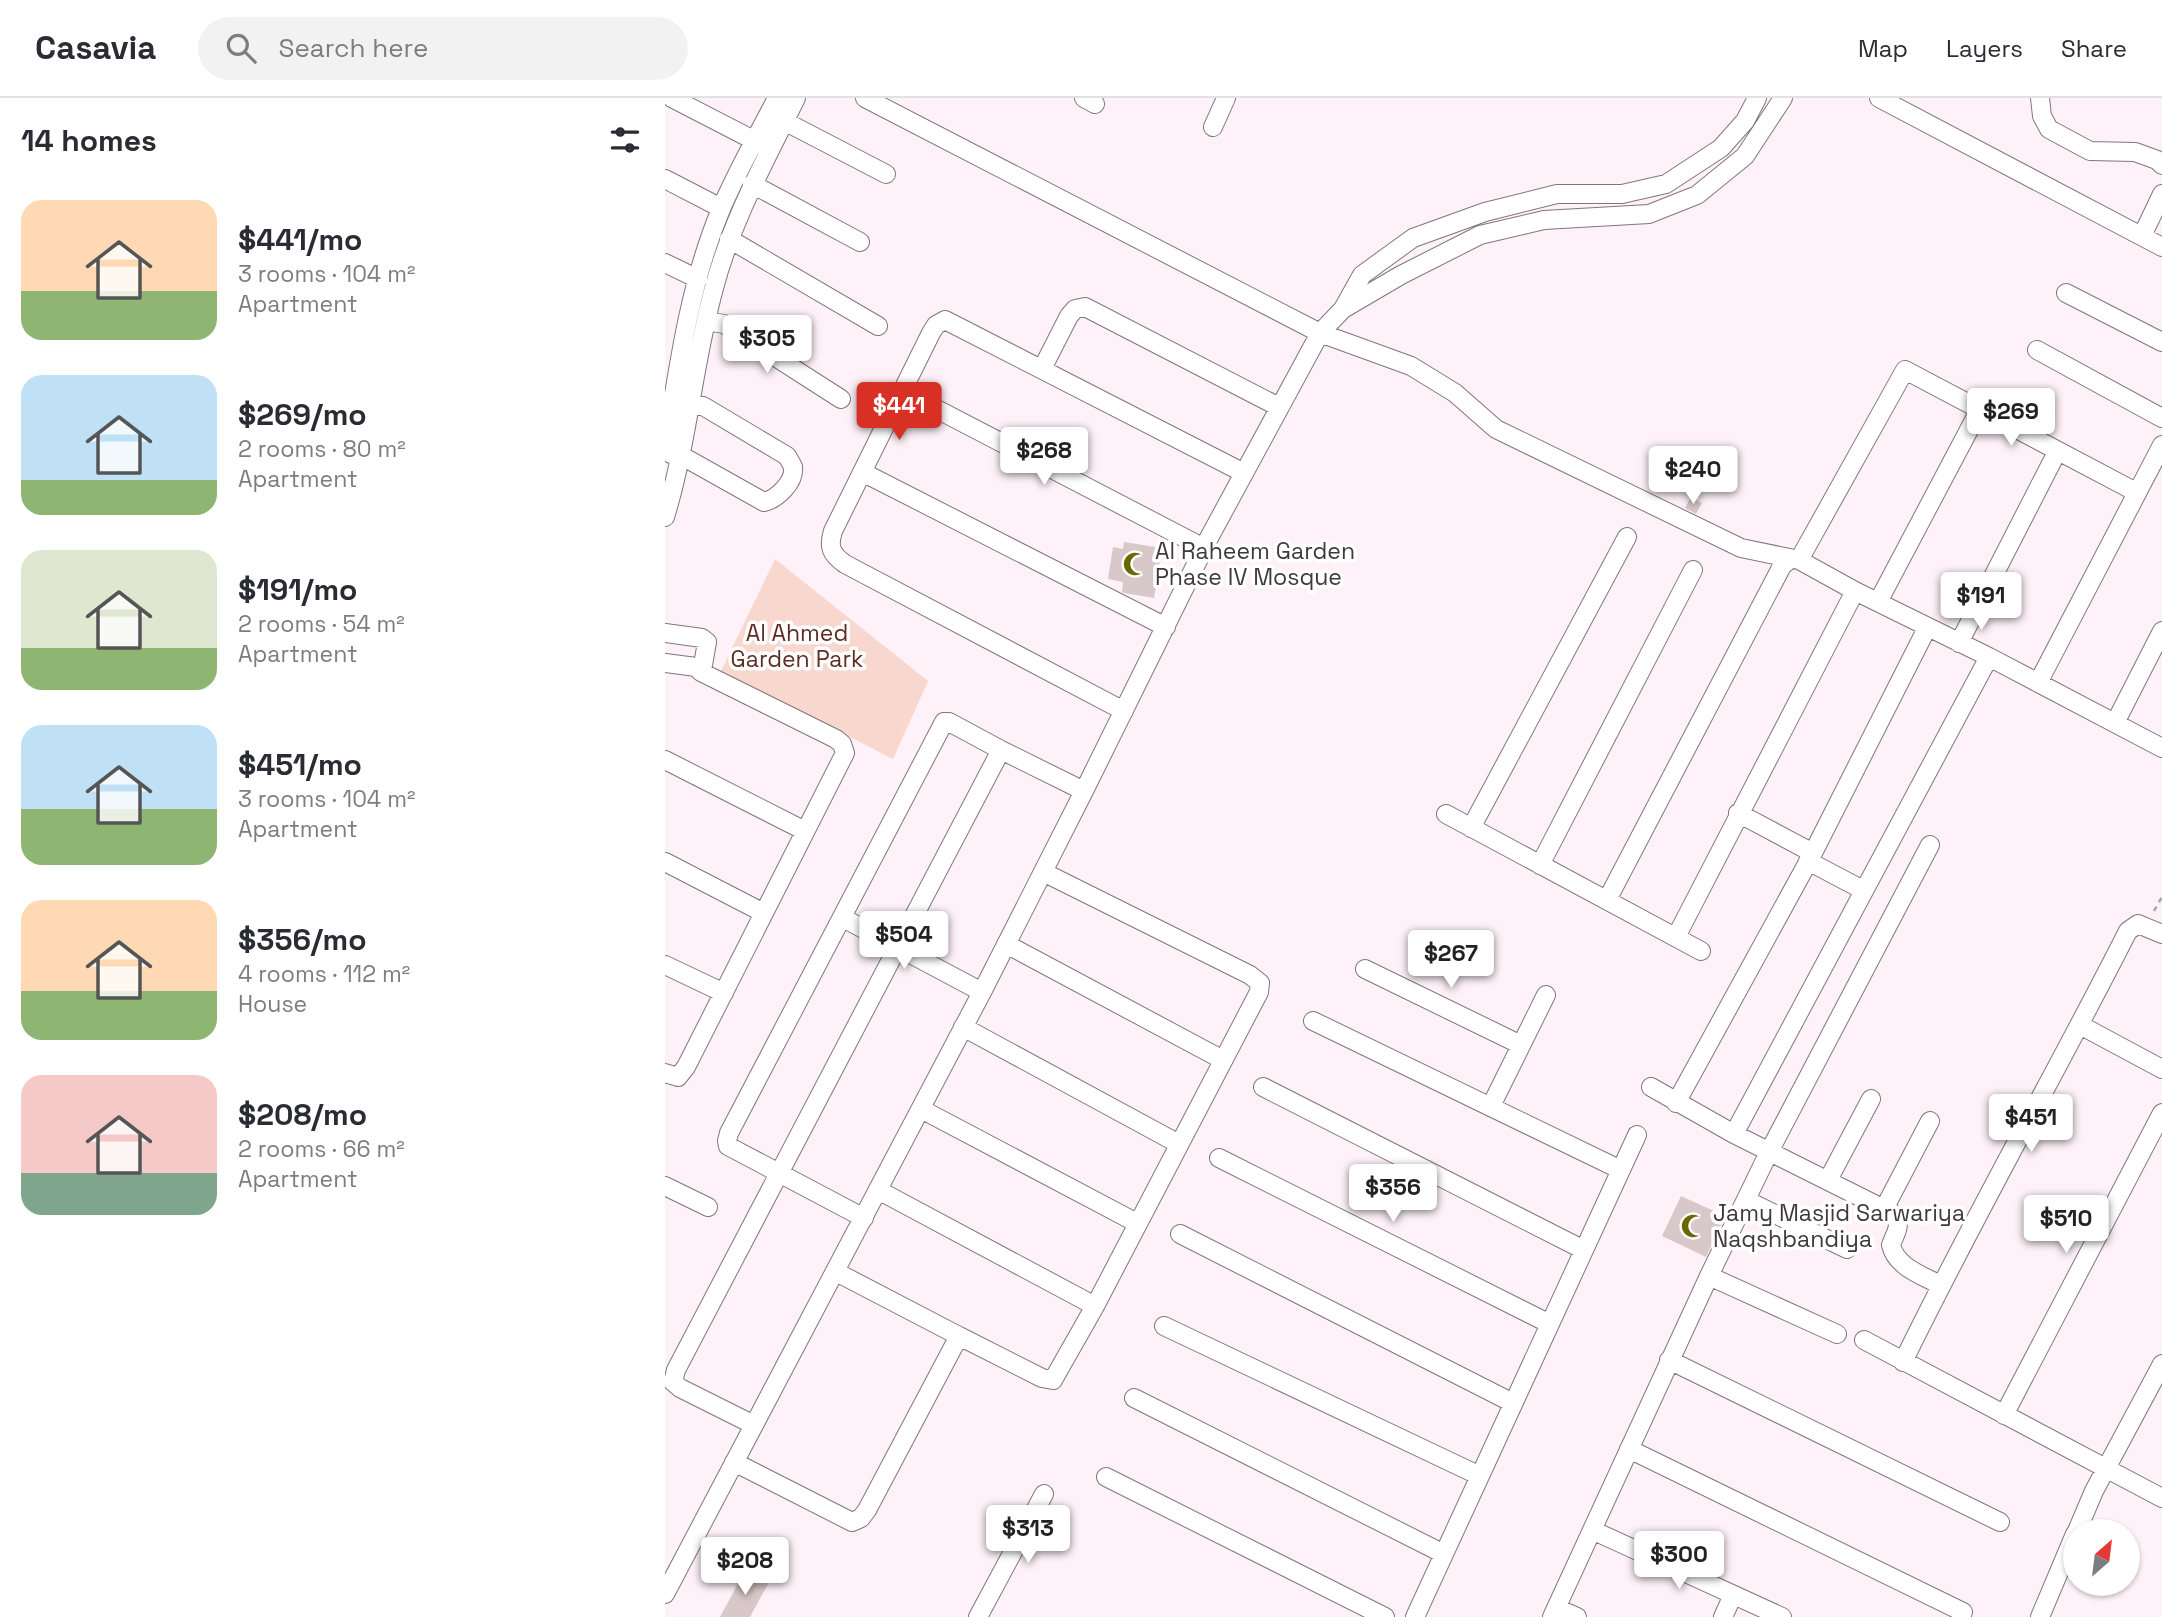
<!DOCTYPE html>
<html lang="en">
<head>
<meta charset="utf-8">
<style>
  :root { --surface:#fff; --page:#f2f2f3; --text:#2b2b33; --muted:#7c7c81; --line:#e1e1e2; --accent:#d93025 }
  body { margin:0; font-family:"Space Grotesk",sans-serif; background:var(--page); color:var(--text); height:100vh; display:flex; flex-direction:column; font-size:26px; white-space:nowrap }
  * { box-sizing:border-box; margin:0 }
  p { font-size:23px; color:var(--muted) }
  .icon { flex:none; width:38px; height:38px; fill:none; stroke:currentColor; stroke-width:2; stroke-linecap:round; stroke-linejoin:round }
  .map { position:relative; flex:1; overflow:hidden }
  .side { display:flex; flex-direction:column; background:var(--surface); width:665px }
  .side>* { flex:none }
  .needle { width:46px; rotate:28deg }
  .tools { position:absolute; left:1398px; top:1421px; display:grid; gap:14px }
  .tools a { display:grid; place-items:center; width:77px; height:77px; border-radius:50%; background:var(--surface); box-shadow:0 2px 5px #0004; font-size:35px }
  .price { position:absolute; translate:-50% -60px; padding:0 16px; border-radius:7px; background:#fff; color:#222; font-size:23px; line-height:46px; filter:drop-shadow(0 2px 4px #0008) }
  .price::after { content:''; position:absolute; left:50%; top:42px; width:21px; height:16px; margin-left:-10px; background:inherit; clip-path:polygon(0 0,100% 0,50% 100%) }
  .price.selected { background:var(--accent); color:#fff }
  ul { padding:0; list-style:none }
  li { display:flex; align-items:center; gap:21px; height:175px; padding:0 21px }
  li span { display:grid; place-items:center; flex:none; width:196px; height:140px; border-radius:21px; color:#555 }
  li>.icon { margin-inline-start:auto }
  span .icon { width:84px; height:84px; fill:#fffc; stroke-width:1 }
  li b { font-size:30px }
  h2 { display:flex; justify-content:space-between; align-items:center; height:84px; padding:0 21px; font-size:30px }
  header { display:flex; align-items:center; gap:42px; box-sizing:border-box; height:98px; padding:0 35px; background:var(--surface); border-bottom:2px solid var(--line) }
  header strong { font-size:33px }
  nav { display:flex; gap:38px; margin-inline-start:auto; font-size:24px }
  .search { width:490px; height:63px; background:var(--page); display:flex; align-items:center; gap:18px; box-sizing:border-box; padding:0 24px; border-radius:38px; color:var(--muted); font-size:26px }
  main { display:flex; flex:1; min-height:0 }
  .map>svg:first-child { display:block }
  .green { fill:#f8d7cf }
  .building { fill:#d9c8ca }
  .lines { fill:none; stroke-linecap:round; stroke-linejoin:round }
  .minor-casing { stroke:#82757c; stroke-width:20 }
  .path { stroke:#aba2a6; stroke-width:2.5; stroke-dasharray:5 5; stroke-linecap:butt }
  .minor { stroke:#fff; stroke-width:18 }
  .labels { text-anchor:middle; stroke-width:7; stroke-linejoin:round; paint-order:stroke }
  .poi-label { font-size:23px; fill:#3f393c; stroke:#fff; text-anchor:start }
  .park-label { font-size:23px; fill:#5d2d22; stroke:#fff }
</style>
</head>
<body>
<header>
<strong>Casavia</strong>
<div class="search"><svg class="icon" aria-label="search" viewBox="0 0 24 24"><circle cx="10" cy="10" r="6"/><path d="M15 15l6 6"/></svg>Search here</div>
<nav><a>Map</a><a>Layers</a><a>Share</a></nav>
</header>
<main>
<section class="side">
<h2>14 homes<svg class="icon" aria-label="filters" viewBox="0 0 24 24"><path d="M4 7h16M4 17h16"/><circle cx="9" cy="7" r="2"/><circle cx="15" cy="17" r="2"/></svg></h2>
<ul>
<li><span style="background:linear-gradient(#ffd9b3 65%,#8fb573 0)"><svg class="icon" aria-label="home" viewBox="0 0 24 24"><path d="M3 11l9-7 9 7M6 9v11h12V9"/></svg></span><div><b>$441/mo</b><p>3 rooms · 104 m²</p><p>Apartment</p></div></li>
<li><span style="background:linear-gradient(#bfe0f5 75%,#8fb573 0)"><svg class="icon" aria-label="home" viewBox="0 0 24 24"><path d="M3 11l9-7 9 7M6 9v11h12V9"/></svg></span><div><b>$269/mo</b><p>2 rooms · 80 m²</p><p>Apartment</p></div></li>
<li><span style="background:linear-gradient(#dfe7d0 70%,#8fb573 0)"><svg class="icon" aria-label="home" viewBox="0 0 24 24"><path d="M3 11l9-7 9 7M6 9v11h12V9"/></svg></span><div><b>$191/mo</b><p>2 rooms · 54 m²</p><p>Apartment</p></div></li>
<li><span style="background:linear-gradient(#bfe0f5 60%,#8fb573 0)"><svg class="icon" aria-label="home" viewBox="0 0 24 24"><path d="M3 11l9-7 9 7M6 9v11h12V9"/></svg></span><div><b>$451/mo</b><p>3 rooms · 104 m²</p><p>Apartment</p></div></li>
<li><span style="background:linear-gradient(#ffd9b3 65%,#8fb573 0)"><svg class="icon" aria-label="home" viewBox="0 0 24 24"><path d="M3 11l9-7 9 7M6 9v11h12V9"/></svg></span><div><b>$356/mo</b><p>4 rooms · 112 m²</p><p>House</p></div></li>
<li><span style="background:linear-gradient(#f6c9c9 70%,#7fa58c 0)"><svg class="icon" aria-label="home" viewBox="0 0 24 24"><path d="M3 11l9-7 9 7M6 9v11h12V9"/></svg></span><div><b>$208/mo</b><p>2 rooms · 66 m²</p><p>Apartment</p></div></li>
</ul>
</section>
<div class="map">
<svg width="1497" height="1519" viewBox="0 0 1497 1519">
  <rect width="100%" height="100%" fill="#fef2f8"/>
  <path class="green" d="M110,461L263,583L228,661L56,573Z"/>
  <path class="building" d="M1026,399L1037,405L1031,416L1020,410Z
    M459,444L497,450L489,500L459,495L457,494L458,484L443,481L448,449L458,451Z
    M1016,1098L1060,1118L1041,1159L997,1138Z
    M80,1473L103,1486L85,1519H55Z"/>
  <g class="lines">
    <g class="minor-casing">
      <path id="minor" d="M7,0L100,48
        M200,0L655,235L746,268L790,295L831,331L1076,450L1134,462L1190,493L1324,559L1497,650
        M419,0L430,6
        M1214,0L1497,149
        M1375,0L1377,18L1384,31L1425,53L1470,54L1492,62L1497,67
        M119,23L221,76
        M548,29L561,0
        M0,81L56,110
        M87,86L195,144
        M1477,138L1497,96
        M64,141L213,228
        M0,165L33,181
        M1401,195L1497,244
        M678,211L736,177L815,137L879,122L984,116L1032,97L1080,58L1118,0
        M41,223L59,226L176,301
        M1372,252L1497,320
        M377,271L404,218L410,211L420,209L614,309
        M237,293L539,450
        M0,353C13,271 24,187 56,111C72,73 93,37 112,0
        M6,356L17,358L99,404C112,401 130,384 128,369C127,366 123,360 122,358L38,308L26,307
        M197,374L501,529
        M0,419C23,344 28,266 49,190C67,122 100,63 131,0
        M1134,462L1240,272L1471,394
        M1213,504L1315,311
        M0,535L37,540L42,544L38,567L31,569L0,565
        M1294,545L1392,354
        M1373,585L1497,347
        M459,613L180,466C166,456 163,449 168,433L266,235L271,227L280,222L579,375
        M1450,625L1497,533
        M0,662L140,733
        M1073,715L1148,755
        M781,716L1036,853
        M806,730L962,439
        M1143,763L1198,792
        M0,764L99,815
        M875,767L1028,472
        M942,802L1117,468L1124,462
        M178,820L317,894
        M1011,839L1190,493
        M341,846L558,962
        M0,867L59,895
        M700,871L856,947
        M648,923L956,1072
        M1415,927L1497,971
        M298,929L514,1046
        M0,975L13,979L21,969L180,655L177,646L171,641L36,574L31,569
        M598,989L919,1152
        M986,989L1069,1036L1227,1115C1238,1127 1231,1133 1226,1147C1231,1169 1257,1177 1275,1187
        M1011,1005L1148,755L1262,530
        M826,1008L881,897
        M256,1011L472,1125
        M1069,1036L1324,559
        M554,1060L885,1226
        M1163,1082L1206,1001
        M0,1088L43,1109
        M213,1092L430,1208
        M1081,1102L1182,1151
        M1219,1111L1265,1023
        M199,1120L63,1048L62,1043L64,1035L279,624H284L336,652
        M515,1136L848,1305
        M1044,1178L1172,1236
        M499,1228L815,1378
        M294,1238L377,1280L388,1282L430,1208L594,894L595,885L585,877L378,774
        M1199,1242L1497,1400
        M1004,1262L1335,1424
        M1238,1264C1309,1118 1390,977 1463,833L1473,826L1497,836
        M469,1300L779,1456
        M1339,1317L1497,1015
        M89,1327L15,1290L8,1284L11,1272L336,652L419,693
        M964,1351L1298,1514
        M69,1364L187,1424L196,1420L202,1412L294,1238L171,1174
        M441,1379L720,1519
        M927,1432L1117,1519
        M1412,1433L1429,1393L1497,1266
        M0,1496L317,894L419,693L545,438L655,235L678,211L697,177L748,140L820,114L892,96H957L1001,86L1056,50L1080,23L1092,0
        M891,1510L912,1519
        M313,1519L379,1396
        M750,1519L972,1037
        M887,1519L1044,1178L1104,1054L1265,747
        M1058,1519L1068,1497
        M1375,1519L1410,1436"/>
    </g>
    <path class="path" d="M1489,813L1497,799"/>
    <use href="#minor" class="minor"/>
  </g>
  <defs>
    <g id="mosque-bare" transform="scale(1.89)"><path d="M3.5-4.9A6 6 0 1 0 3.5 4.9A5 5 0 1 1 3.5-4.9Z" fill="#6a6700" stroke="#fff" stroke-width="2.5" paint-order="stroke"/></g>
  </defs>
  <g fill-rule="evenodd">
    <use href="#mosque-bare" x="470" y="466"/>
    <use href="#mosque-bare" x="1028" y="1128"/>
  </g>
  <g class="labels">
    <g class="poi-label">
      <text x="490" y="461">Al Raheem Garden<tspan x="490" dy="26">Phase IV Mosque</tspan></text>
      <text x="1048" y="1123">Jamy Masjid Sarwariya<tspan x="1048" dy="26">Naqshbandiya</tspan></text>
    </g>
    <g class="park-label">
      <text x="132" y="543">Al Ahmed<tspan x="132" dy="26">Garden Park</tspan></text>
    </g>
  </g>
</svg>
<div class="tools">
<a><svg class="needle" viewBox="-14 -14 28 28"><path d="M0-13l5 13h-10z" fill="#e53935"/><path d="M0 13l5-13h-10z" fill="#7c7c81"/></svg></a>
</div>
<b class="price" style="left:102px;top:277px">$305</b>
<b class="price selected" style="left:234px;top:344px">$441</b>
<b class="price" style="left:1346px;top:350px">$269</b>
<b class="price" style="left:379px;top:389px">$268</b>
<b class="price" style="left:1028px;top:408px">$240</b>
<b class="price" style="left:1316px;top:534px">$191</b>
<b class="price" style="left:239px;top:873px">$504</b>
<b class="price" style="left:786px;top:892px">$267</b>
<b class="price" style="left:1366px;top:1056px">$451</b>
<b class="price" style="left:728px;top:1126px">$356</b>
<b class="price" style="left:1401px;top:1157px">$510</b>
<b class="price" style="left:363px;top:1467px">$313</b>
<b class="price" style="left:1014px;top:1493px">$300</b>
<b class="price" style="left:80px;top:1499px">$208</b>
</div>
</main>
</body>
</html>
